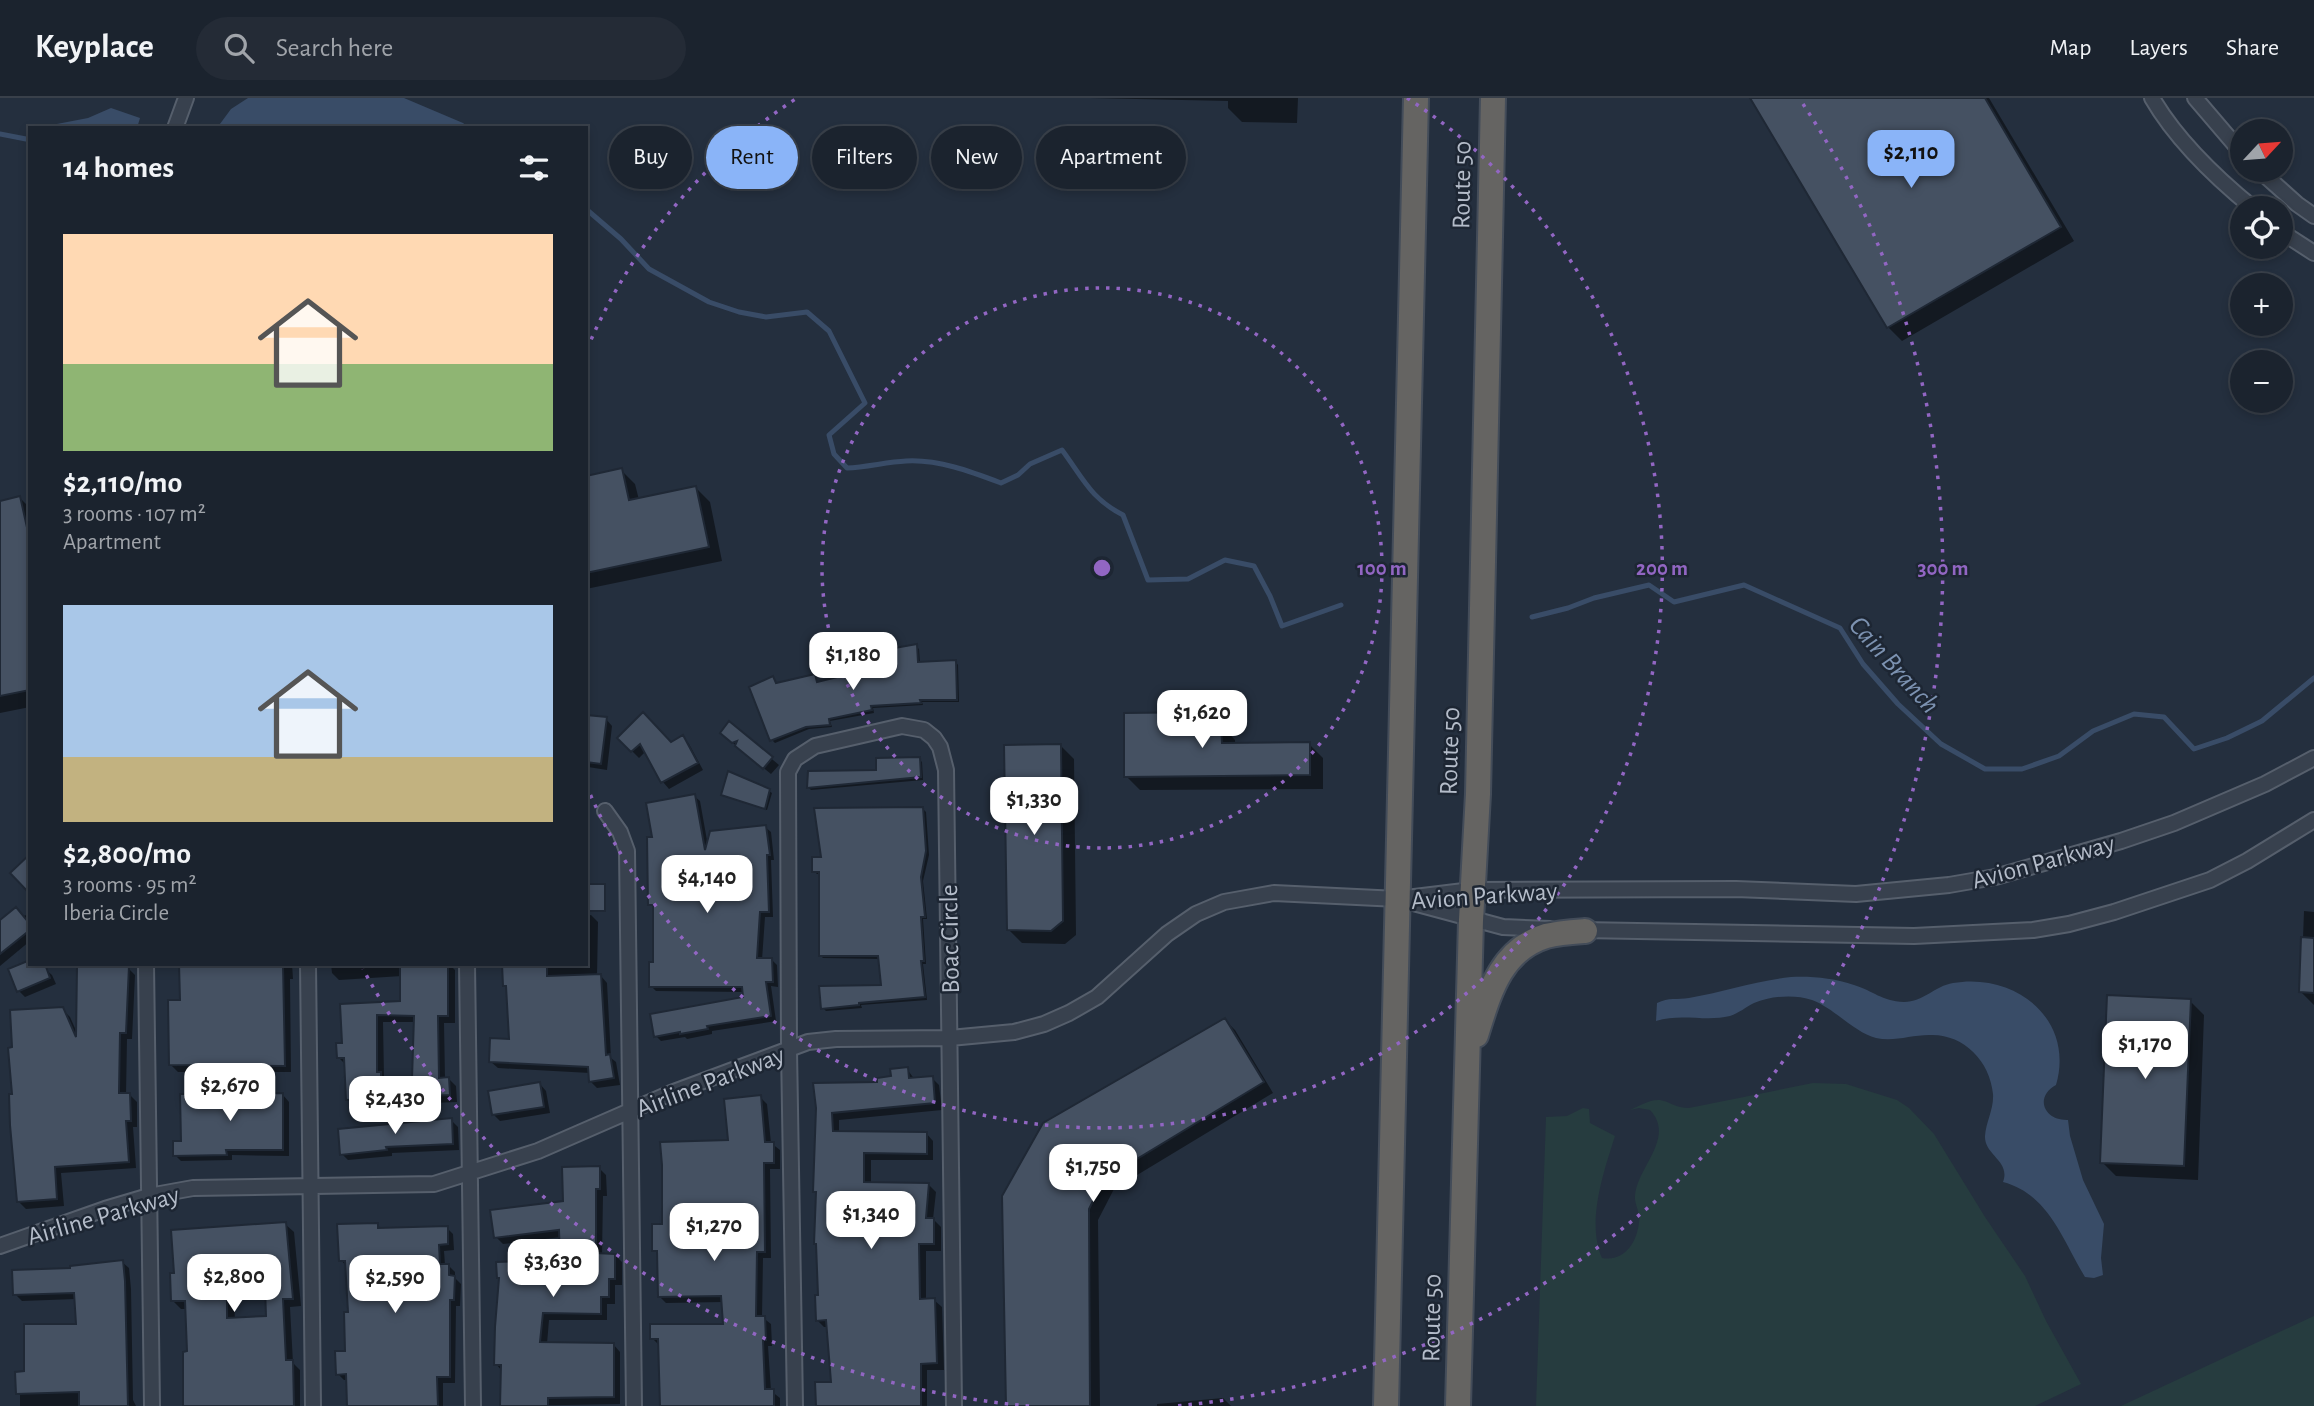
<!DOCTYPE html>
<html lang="en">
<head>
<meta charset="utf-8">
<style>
  :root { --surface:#1b232e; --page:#242b36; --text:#f1f3f6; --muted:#a0a4aa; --line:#39404a; --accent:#8ab4f8 }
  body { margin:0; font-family:"Alegreya Sans",sans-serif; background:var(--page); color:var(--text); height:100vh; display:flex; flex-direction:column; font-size:26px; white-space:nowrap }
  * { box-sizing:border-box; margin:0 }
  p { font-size:23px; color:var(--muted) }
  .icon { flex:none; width:38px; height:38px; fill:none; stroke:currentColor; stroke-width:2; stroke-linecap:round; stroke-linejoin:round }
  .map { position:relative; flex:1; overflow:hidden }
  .panel { position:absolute; left:28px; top:28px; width:560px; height:840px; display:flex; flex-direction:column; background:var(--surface); border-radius:0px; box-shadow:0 4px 10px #0003,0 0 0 2px var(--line) }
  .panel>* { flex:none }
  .hud { position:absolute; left:609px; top:28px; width:665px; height:63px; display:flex; gap:14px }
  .needle { width:46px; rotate:64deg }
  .buttons { position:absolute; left:2230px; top:21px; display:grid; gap:14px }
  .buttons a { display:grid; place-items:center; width:63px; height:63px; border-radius:50%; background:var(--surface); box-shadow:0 4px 10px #0003,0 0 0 2px var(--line); font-size:35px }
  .price { position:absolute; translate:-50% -60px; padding:0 16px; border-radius:14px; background:#fff; color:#222; font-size:23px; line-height:46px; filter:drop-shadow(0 2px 4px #0008) }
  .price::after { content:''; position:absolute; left:50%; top:42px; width:21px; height:16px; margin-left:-10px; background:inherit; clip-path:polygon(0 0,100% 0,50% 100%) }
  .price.selected { background:var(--accent); color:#111 }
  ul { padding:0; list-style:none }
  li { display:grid; align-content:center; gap:14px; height:371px; padding:0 35px }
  li span { display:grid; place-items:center; height:217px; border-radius:0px; color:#555 }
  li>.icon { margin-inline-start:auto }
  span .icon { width:126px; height:126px; fill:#fffc; stroke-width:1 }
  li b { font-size:30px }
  h2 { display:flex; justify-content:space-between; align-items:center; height:84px; padding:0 35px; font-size:30px }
  .chip { padding:0 24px; border-radius:32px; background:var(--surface); box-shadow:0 4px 10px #0003,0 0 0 2px var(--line); font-size:24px; line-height:63px }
  .chip.selected { background:var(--accent); color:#111 }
  header { display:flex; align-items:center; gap:42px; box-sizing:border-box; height:98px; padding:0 35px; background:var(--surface); border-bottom:2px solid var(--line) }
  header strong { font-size:33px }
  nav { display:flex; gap:38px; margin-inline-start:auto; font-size:24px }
  .search { width:490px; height:63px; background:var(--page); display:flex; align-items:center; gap:18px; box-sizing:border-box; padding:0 24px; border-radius:38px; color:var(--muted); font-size:26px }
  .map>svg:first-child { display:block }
  .green { fill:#263c3f }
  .water { fill:#394c67 }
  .shadow { fill:#0007; fill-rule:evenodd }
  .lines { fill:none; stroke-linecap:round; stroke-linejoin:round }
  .stream { stroke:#394c67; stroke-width:5 }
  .building { fill:#455162; stroke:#1f2835; stroke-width:2; fill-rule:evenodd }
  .minor-casing { stroke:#565f6c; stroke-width:18 }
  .trunk-casing { stroke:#434c59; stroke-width:28 }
  .minor { stroke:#38414e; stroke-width:14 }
  .trunk { stroke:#656462; stroke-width:24 }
  .ring { fill:none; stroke:#9266c3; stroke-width:3.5; stroke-dasharray:3.5 7 }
  .labels { text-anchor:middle; stroke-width:5; stroke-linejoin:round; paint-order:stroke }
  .street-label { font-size:26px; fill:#b4bcc9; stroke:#1d2633 }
  .water-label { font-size:28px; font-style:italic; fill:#7c92b1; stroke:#1d2633 }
  .centre { fill:#9266c3; stroke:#1d2633; stroke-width:3.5 }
  .ring-label { font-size:21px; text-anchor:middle; font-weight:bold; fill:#9266c3; stroke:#1d2633; stroke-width:5; stroke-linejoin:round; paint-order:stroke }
</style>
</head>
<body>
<header>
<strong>Keyplace</strong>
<div class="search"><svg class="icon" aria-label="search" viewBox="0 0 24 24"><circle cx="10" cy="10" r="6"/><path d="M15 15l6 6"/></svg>Search here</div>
<nav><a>Map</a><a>Layers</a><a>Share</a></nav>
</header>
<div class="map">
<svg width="2314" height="1308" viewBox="0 0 2314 1308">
  <rect width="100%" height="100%" fill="#242f3e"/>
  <path class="green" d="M1813,985L1846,986L1897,1002L1909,1010L1934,1036L1985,1119L2025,1178L2046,1223L2081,1286L2035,1308H1536L1546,1019L1567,1018L1583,1010L1589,1011L1590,1025L1615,1038C1604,1073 1586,1124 1602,1160C1624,1164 1637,1145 1639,1124C1641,1115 1634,1106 1635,1098C1637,1069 1676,1040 1650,1012L1639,1010L1630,1012C1639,1008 1650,1001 1660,1002C1671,1004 1675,1010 1689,1010Z
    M2314,1218V1308H2121Z"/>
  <path class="water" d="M248,0H404L463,25L469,30H217L231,11Z
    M111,10L140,20L137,30H36L88,20Z
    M1791,879C1811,878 1834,880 1854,887C1874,893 1881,903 1904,904C1923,904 1935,888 1953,885C2016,874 2075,922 2056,987C2034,999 2044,1023 2068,1022L2070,1038L2083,1082L2104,1126L2101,1160L2103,1177L2094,1180L2085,1179C2063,1143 2049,1096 2003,1084C2011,1063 1984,1057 1985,1038C1986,1024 1994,1011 1993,996C1990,962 1962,935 1929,937C1911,937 1894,944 1876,940C1855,935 1834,910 1812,902C1794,896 1771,898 1754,905C1746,909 1739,915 1730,918C1706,924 1681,915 1656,923L1657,905C1669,899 1677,902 1689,900C1723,894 1756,883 1791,879Z"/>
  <path class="shadow" d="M1090,0H1298L1297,25L1242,24L1228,10V3Z
    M1752,0H1989L2074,143L1902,243L1888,229Z
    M621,372L635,386L639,402L696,390L710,404L722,463L586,491V379Z
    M20,400L30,410V609L0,615V404Z
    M916,548L919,551L920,566L956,564L958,567L959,604H922L923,607L873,610L874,615L830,623L832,629L809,631L775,645L772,642L773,580L777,587L814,578L819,585L892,568Z
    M1211,616L1235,642V646H1309L1323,660V691L1140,692L1126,678Z
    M606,621L612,628L607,672L588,669L586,667V623Z
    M730,626L779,667L771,676L728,641Z
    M683,639L689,646L703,672L669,691L663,684L646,653L639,660L619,640L671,646Z
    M1060,647L1074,661L1076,837L1065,846L1022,845L1008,831Z
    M919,661L922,664L923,682L811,692L809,690Z
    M769,693L772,695L767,712L726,699L723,696Z
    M694,698L700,703L708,748L765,729L771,734L774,762H771L773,819H765L762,862H772L777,867L778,889L771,888L776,923L712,933V936L687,941L685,939L661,943L656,938L745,901V894L656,893L651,888L655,866L654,810L650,806L654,741Z
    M922,710L926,714L929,757L923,783L927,821H923L926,866H923L927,902L861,907L862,910L826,913L823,910L883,888L880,861L823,860L820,857L821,776H817L814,773L823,761Z
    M2304,813L2314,814V907L2301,894Z
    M30,816V843L0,868V825Z
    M591,817L598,824L597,878H601L607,885L611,960L616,964L620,987L597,990L591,984L590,975L498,970L491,964L511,943L508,891L504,887V866H586V818Z
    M79,866H89L95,891L128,870L135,877L132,941H127L126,997H130L137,1004V1029H133L136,1070L61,1075L64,1108L26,1111L19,1104L14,997L62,911L70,919L78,937Z
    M181,866H292L293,881H290L291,974H178L171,967L182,903Z
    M331,866H449L455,872V925H444L445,981H449L456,988L457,1004L354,1008L347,1001L346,967L338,959L344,946L342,907L401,905L402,878L339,882L332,875ZM383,924H415L414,983L388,984L384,979Z
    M45,871L52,877L56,886L25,899L19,893Z
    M2190,903L2204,917L2198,1082L2116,1078L2102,1064Z
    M1225,922L1235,932L1273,995L1114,1091L1098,1122L1100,1308H1007L1004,1098Z
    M907,971L915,982L932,980L939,987L942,1012L839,1022V1035H926L933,1043V1062H871V1086L929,1087L936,1094L933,1121L941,1129V1153H926V1202H934L942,1209L944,1272H927V1308H818L833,1285L829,1229H824L817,1222L820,1198L817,1096L814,1093L817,1010L893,980Z
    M540,986L546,993L550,1015L500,1023L494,1017Z
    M283,997L289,1004V1058L232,1057V1062L181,1063L175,1057L182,1045Z
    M760,999L767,1006L771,1045L780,1052V1071H770L771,1160H763L762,1219L771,1226L772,1248H768L771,1293L780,1300V1308H662L658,1246L652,1240L724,1228L723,1204L666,1205L659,1198V1157L654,1152L663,1128L730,1044Z
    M451,1022L458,1029L459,1052L392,1055V1058L348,1062L342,1056Z
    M599,1070L606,1077L607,1098H603L602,1157H615L622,1164V1187H615V1206H607V1222H549L547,1246H613L620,1254V1306L501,1308L502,1273L496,1266L561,1164V1139L503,1146L496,1139L565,1105Z
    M285,1126L294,1134L301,1208L290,1209L293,1265L300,1272V1308H182V1305L185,1306L189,1255L187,1211H181L173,1203ZM267,1198L268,1220L235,1222L234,1200Z
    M377,1126L382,1132L447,1130L453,1136L454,1152L444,1153L445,1167H448L455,1174V1180L461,1186L460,1208H456L455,1285H443V1308H349L348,1282H344L338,1276L347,1254L349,1216L347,1169L341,1162Z
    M122,1164L129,1170L131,1191L133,1302L136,1308H20V1297L18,1295L26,1275L77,1228L76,1201L22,1203L15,1196L72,1172Z
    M1223,1300L1231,1308H1157V1306Z"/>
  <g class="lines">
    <path class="stream" d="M0,36L26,41
      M586,111L621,141L649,171L709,204L739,214L766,219L807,214L829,233L865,305L829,337L834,356L847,370C867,369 887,364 906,363C938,361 972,374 1001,385L1018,377L1030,366L1062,352C1083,380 1090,400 1123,417L1148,482L1188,481L1225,462L1254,468L1270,498L1282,528L1341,507
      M1532,519L1568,510L1594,500L1649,487L1674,504L1744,487L1840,530L1863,566L1898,606L1941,646L1985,671H2022L2059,658L2093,633L2134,616L2164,619L2194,651L2227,640L2262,623L2314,580"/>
  </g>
  <path class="building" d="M1750,0H1985L2061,129L1887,230Z
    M622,370L629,402L696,388L709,449L586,475V378Z
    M20,398L30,443V592L0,598V403Z
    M917,546L918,564L956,562L957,602H920L921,605L871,608L872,612L829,621L830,627L806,629L770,643L749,589L773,578L776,585L815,576L817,584L890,566L889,551Z
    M643,614L671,644L683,637L698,665L661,685L640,646L631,654L617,640Z
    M1211,614V626H1221L1222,645L1310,644V677L1124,679V615Z
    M586,617L607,619L601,666L586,664Z
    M729,623L773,659L763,671L735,648L737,643L732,645L720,635Z
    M1061,646L1063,823L1051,833L1007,832L1004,647Z
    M920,659L921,679L807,690L808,673L876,672V660Z
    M728,673L770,691L765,711L721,697Z
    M695,696L705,752L710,733L766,727L770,757H767L769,814H760L757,860H772L773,884H766L771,918L707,928L708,931L680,936V934L654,939L650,916L743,899L742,889H649V864H653V807H648L647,739H652L646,705Z
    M923,709L926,753L921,779L925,819H921L924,863H921L925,899L859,905V907L821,911L819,888L881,887L878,858H819V774H812V759H821L814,710Z
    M30,756V796L10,775Z
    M586,786H605V813H586Z
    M16,809L30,826V832L0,856V822Z
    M2301,839L2314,840V895L2299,894Z
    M30,862V866H45L50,880L17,894L8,871Z
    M179,866H283L285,968L169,967L168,902H180Z
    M400,866H448V918H438L439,980L449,979L450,997L346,1002L344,960H337L336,945H342L340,906L400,903ZM377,917L414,918L412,981L381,983V974H377Z
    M502,866H547V878L601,876L606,957L610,956L614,980L589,984L588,969L489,964L490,940L509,941L506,888H503Z
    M129,868L126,935H120L119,995H130L131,1023H126L129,1064L55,1069L57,1101L17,1104L10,1027L9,996H12L8,950L12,949L10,912L63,909L76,939L77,869Z
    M2107,897L2191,901L2184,1068L2100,1065Z
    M1225,920L1264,984L1104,1081L1089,1111L1090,1308H1006L1002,1098L1043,1025Z
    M908,969L909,980L933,978L935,1005L832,1015L833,1033L927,1034V1056L864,1055V1084L929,1085L926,1120H934V1146H919L920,1201L935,1200L937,1265L921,1266V1308H816L815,1284H831L826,1222L816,1223L815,1197H818L816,1146H814L816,1094H813L816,1010L813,985L877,984V980L891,978L890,971Z
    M540,984L544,1009L492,1017L488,993Z
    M283,995V1052H226L227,1057L173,1058V1043H181L180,996Z
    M761,997L765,1044H774V1065H764L765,1154H757L756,1218H765L766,1242H763L765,1291H774V1308H660L658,1241H650V1226H723L721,1198L658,1199L657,1153H652V1126H662V1067L660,1044L728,1042L724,1001Z
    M452,1020L453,1046L386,1049L387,1052L340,1057L338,1031Z
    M600,1068V1091H596V1155L615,1156V1181H609V1199H601V1216L543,1215L540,1244L614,1245V1299L548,1300V1308H500L501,1267H494L495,1229L499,1180H497L496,1164L560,1162L559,1132L494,1140L490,1112L563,1103L562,1069Z
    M286,1124L293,1201H283L286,1262H293L294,1308H183V1254L187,1253L185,1203H171L170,1175H174L171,1132ZM265,1190L266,1218L227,1220V1192Z
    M378,1125V1130L448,1128V1146L439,1147L440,1166H449V1177L455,1178L454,1202H450V1279H437L438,1308H347L346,1276L336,1277L335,1253H345L344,1214H348L345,1163H339L337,1126Z
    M123,1162L125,1183L128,1308H79V1294L16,1296L15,1274L24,1273V1226H76L74,1195L13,1197L12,1172L70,1170V1168Z"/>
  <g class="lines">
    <g class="minor-casing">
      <path id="minor" d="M2152,0C2177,43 2215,79 2253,110
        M2195,0L2242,55
        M175,30L186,0
        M2259,72L2297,106L2314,118
        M2280,133L2314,155
        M605,713L620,734L627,753L634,1308
        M1406,803L1503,829L1550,831
        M1581,832L1914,838L2033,832L2069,826L2114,814L2210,782L2247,763L2314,722
        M146,866L152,1308
        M308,866L313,1308
        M467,866L473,1308
        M0,1148L105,1111L149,1098L193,1090L434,1086L538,1053L671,995L808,944L836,941L950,940L1014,934L1044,926L1069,915L1097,899L1167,836L1196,816L1224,804L1274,795L1398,801L1472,792L1736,791L1856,796L1949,787L1995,779L2121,743L2174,725L2265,686L2314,660
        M795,1308L789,952L788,674L795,661L815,648L902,628L924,632L934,640L940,649L946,672L954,1308"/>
    </g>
    <g class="trunk-casing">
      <path id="trunk" d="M1476,937C1489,896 1500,852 1546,838C1558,835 1572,834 1585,833
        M1386,1308L1416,0
        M1458,1308L1471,822L1478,696L1493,0"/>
    </g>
    <use href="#minor" class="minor"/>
    <use href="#trunk" class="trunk"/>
  </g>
  <g class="ring">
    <circle cx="1102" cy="470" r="280"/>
    <path d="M587 251A560 560 0 0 1 797 0M1407 0A560 560 0 1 1 587 689"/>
    <path d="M1029 1308A841 841 0 0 1 363 871M1803 6A841 841 0 0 1 1175 1308"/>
  </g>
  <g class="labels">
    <g class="street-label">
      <text transform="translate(1461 87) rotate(-89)" y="9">Route 50</text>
      <text transform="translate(1449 653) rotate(-88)" y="9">Route 50</text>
      <text transform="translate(2043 763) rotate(-15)" y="9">Avion Parkway</text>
      <text transform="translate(1484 797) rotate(-4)" y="9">Avion Parkway</text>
      <text transform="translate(949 841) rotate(-91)" y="9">Boac Circle</text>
      <text transform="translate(710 983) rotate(-21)" y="9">Airline Parkway</text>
      <text transform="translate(103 1117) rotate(-16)" y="9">Airline Parkway</text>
      <text transform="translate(1431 1220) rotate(-89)" y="9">Route 50</text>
    </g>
    <g class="water-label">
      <text transform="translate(1895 566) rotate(48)" y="10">Cain Branch</text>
    </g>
  </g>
  <circle cx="1102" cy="470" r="10" class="centre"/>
  <g class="ring-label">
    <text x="1382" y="477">100 m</text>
    <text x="1662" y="477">200 m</text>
    <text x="1943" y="477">300 m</text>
  </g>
</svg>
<div class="buttons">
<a><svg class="needle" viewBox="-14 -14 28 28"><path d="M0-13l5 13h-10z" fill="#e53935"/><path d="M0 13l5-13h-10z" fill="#a0a4aa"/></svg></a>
<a><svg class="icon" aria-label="locate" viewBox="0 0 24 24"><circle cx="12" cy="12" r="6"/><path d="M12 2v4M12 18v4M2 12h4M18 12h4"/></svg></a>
<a>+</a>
<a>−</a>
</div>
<b class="price selected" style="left:1911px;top:92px">$2,110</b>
<b class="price" style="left:853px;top:594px">$1,180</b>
<b class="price" style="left:1202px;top:652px">$1,620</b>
<b class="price" style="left:1034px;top:739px">$1,330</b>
<b class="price" style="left:707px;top:817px">$4,140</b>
<b class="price" style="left:2145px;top:983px">$1,170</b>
<b class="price" style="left:230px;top:1025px">$2,670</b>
<b class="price" style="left:395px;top:1038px">$2,430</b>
<b class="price" style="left:1093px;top:1106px">$1,750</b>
<b class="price" style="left:871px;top:1153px">$1,340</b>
<b class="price" style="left:714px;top:1165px">$1,270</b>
<b class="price" style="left:553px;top:1201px">$3,630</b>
<b class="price" style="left:234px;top:1216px">$2,800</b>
<b class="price" style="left:395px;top:1217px">$2,590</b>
<div class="hud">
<a class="chip">Buy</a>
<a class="chip selected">Rent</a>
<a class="chip">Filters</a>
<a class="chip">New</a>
<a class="chip">Apartment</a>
</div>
<section class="panel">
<h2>14 homes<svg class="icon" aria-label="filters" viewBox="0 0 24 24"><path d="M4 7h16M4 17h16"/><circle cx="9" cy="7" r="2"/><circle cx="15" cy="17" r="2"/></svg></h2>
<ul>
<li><span style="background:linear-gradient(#ffd9b3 60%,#8fb573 0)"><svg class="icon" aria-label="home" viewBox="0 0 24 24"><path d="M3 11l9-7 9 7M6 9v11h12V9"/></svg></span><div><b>$2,110/mo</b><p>3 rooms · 107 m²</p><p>Apartment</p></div></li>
<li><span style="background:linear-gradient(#a9c7e8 70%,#c2b280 0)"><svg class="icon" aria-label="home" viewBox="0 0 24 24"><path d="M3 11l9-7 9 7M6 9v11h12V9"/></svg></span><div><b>$2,800/mo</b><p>3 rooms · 95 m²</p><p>Iberia Circle</p></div></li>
</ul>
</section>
</div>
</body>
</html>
